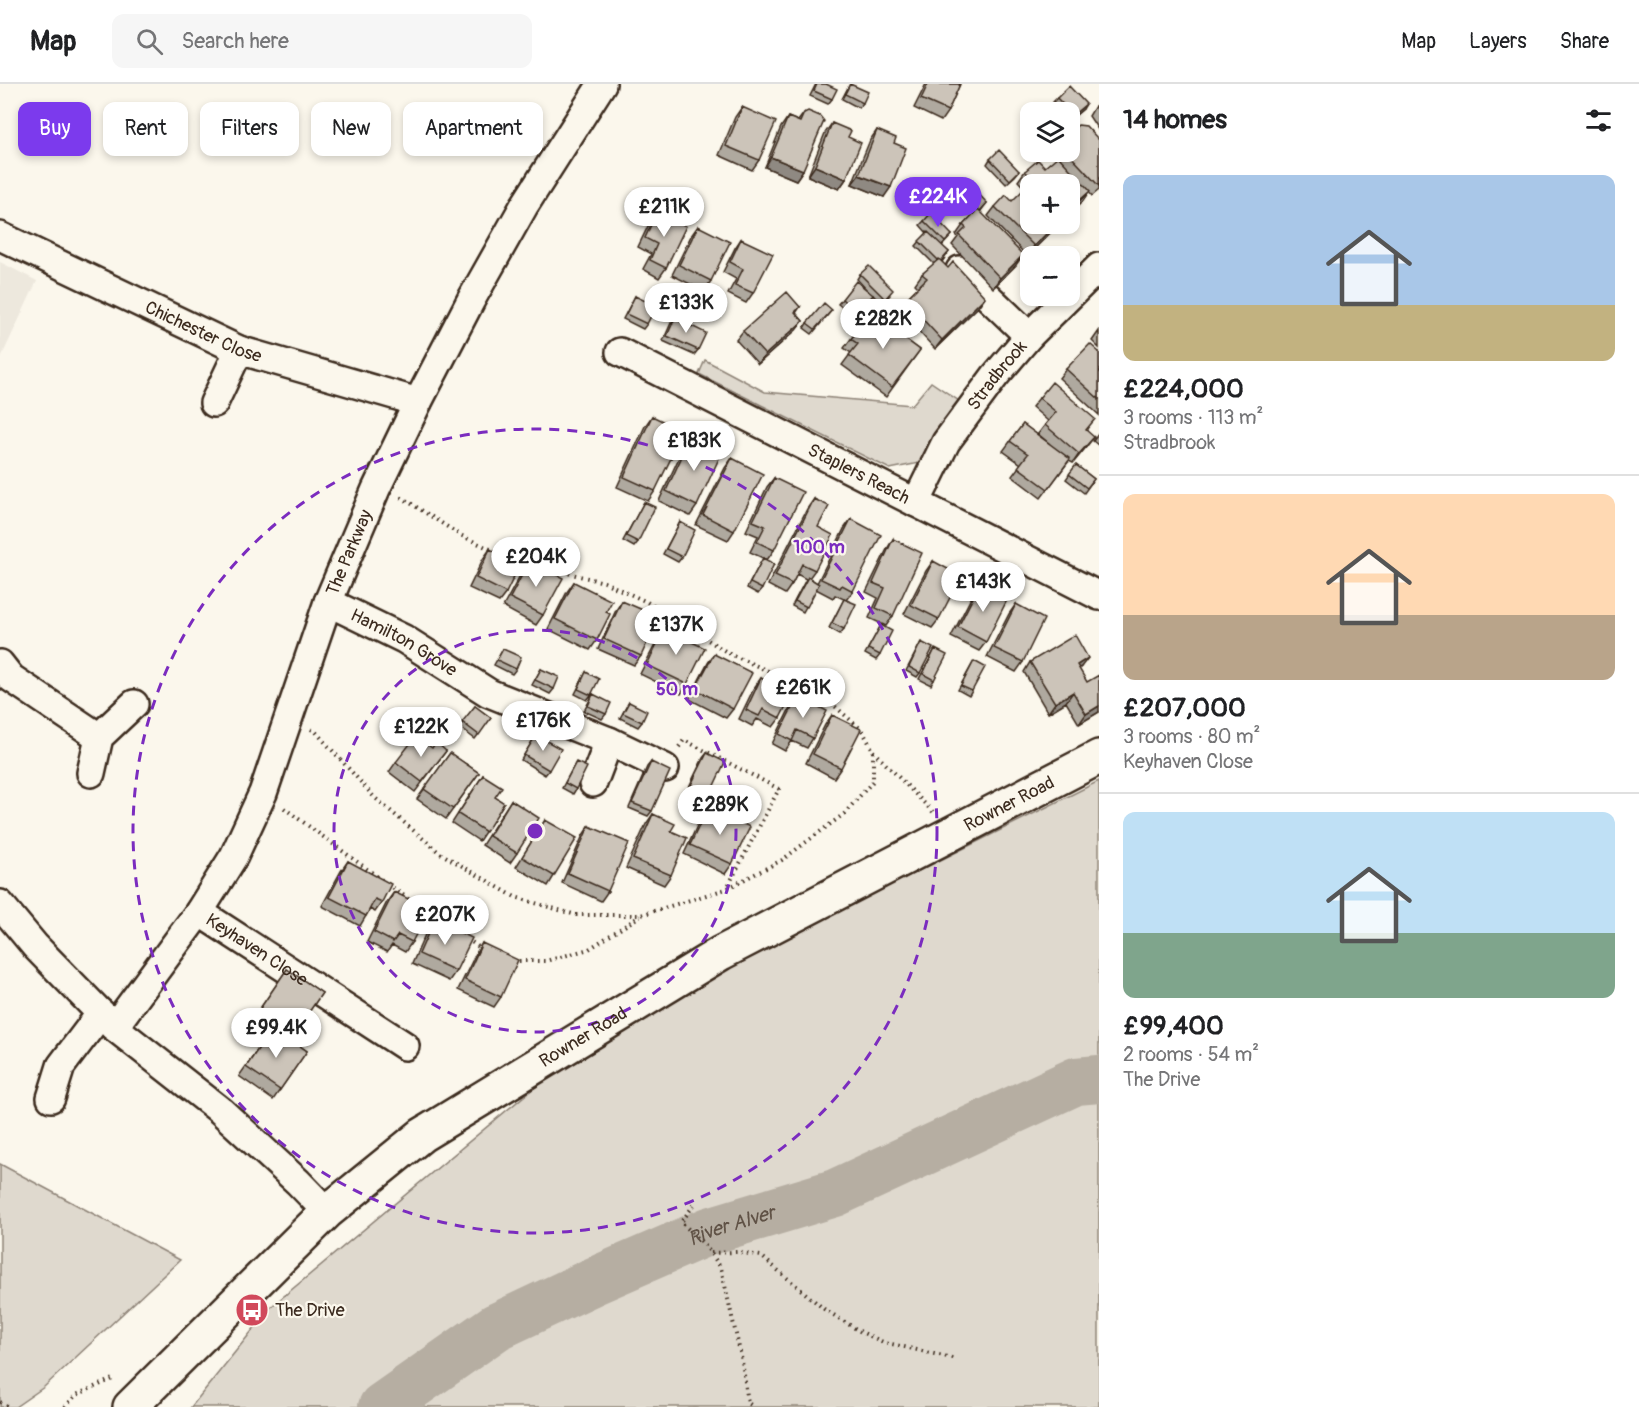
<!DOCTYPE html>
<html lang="en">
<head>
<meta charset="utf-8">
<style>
  :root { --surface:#fff; --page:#f6f6f6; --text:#202124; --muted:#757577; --line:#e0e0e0; --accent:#7c3aed }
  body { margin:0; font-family:Pangolin,sans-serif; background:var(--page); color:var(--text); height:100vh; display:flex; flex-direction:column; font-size:22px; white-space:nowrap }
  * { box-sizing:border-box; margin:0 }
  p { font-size:20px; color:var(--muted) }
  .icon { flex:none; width:33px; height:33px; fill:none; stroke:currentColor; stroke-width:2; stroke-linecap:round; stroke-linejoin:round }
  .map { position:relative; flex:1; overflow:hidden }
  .details { display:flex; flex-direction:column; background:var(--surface); width:540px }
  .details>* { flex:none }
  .banner { position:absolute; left:18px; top:18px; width:570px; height:54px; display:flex; gap:12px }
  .fabs { position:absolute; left:1020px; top:18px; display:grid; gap:12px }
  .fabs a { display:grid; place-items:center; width:60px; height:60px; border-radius:12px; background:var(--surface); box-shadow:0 3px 9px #0003; font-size:30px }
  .price { position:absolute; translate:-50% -51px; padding:0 14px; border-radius:21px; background:#fff; color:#222; font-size:20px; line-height:39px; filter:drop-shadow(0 2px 3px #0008) }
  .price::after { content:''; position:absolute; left:50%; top:36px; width:18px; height:14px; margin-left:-9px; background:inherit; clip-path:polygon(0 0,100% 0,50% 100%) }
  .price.selected { background:var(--accent); color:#fff }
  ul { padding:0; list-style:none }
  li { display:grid; align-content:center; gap:12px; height:318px; padding:0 24px }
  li+li { border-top:2px solid var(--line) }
  li span { display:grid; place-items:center; height:186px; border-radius:12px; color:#555 }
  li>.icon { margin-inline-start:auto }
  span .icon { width:108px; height:108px; fill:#fffc; stroke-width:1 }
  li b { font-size:26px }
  h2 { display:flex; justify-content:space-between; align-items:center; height:72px; padding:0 24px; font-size:26px }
  .chip { padding:0 21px; border-radius:12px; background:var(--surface); box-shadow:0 3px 9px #0003; font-size:21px; line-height:54px }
  .chip.selected { background:var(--accent); color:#fff }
  header { display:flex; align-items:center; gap:36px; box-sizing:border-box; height:84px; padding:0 30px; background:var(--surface); border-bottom:2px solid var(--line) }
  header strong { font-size:28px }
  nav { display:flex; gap:33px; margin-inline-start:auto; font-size:21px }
  .search { width:420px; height:54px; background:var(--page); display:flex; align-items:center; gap:15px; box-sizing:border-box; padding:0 21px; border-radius:12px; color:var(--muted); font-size:22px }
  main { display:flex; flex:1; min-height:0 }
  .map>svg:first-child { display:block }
  .built { fill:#ede8dd }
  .green { fill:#dfd9ce; stroke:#8d8276; stroke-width:1.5 }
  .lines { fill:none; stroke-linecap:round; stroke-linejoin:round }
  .river { stroke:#b6aea2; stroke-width:48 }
  .minor-casing { stroke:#3b2a1e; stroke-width:32 }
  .major-casing { stroke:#3b2a1e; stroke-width:38 }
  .path { stroke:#3b2a1e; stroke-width:4; stroke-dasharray:1.5 4.5; stroke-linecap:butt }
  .minor { stroke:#fbf7ec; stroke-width:27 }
  .major { stroke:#fbf7ec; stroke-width:33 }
  .wall { fill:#afa99f; stroke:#3b2a1e; stroke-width:1.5 }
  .shaded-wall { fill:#8f8982; stroke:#3b2a1e; stroke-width:1.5 }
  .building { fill:#ccc4b9; stroke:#3b2a1e; stroke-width:1.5 }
  .ring { fill:none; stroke:#7b2cbf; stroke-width:3; stroke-dasharray:10 8 }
  .labels { text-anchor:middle; stroke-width:4.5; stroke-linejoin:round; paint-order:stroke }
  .street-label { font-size:18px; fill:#3b2a1e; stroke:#fbf7ec }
  .poi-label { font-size:18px; fill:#3b2a1e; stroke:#fbf7ec; text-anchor:start }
  .water-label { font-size:20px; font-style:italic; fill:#605246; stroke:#fbf7ec }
  .centre { fill:#7b2cbf; stroke:#fbf7ec; stroke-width:3 }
  .ring-label { font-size:18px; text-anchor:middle; font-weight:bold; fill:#7b2cbf; stroke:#fbf7ec; stroke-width:4.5; stroke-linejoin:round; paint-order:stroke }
</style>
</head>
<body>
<header>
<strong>Map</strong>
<div class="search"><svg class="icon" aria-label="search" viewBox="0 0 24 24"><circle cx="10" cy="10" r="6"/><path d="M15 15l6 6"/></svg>Search here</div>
<nav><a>Map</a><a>Layers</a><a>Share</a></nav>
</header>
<main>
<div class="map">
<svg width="1099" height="1323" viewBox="0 0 1099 1323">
  <rect width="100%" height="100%" fill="#fbf7ec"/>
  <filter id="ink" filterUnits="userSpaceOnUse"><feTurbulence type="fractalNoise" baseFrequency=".0167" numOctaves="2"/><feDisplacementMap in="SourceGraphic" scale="12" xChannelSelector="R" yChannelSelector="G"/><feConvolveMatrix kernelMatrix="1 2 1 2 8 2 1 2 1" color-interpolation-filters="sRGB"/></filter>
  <g filter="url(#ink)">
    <path class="built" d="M0,178L37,197L0,276Z"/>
    <path class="green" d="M705,276L765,308L912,321L931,298L962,319L919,379L890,385L699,290Z
      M1099,697V1323H191L272,1222L608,942Z
      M0,1080L180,1176L44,1303L15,1323H0Z"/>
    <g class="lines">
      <path class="river" id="s1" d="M382,1323L496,1243L594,1197L709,1147L835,1109L1076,997L1099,995"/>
      <g class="minor-casing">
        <g id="minor">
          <path id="s2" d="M0,152L239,266L418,318"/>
          <path d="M960,186L1029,252"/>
          <path id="s3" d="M620,268L1099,512"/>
          <path d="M214,319L239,266"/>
          <path id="s4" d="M916,419L946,358L995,292L1029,252L1099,183"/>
          <path id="s5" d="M328,518L404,555L489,609L609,657L665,684"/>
          <path d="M0,580L11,594L99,653"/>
          <path d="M91,689L99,653L134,620"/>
          <path d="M593,699L609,657"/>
          <path d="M0,820L35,862L114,943L221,1027L298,1098L327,1128"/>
          <path id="s6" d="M199,828L405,962"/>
          <path id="s7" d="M114,943L199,828L234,772L263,709L328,518L376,405L418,318L471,216L524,122L602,0"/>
          <path d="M51,1014L61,982L101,929"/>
        </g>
      </g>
      <g class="major-casing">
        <g id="major">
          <path id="s8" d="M130,1323L327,1128L422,1051L721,869L1099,673"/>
        </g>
      </g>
      <path class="path" d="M311,645L316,648L374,713L440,769L515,813L576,831H641L726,805L782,776L844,730L873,697V666L862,646L822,611L730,570L647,518L604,498L514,476L460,451L401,413
        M679,663L684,656L779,705L727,804
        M873,667L933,728
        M284,724L382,796
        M388,800L411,817
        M424,827L445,842
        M467,855L483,866
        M513,877H546L589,865L640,832
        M694,1121L681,1138L705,1161L721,1184L742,1277L748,1319L754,1323
        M711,1169L737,1168L761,1172L824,1225L861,1248L883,1258L956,1275
        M0,1318L9,1323
        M65,1323L76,1311L115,1294"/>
      <use href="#minor" class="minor"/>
      <use href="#major" class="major"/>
    </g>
    <path class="wall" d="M816,0H826L832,15L828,20L810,12Z
      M850,0L863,19L859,24L842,15Z
      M926,0H960L948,27L941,37L914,24Z
      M1099,6V19L1097,16Z
      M1057,14L1083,25L1070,36V28H1063L1053,18Z
      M1099,20V47L1089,32L1095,22Z
      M742,23L759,76L752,86L719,71L735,33Z
      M804,29L803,86L796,96L765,83L781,43L788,33L798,37Z
      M832,39L848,53L846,95L839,105L808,92L825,49Z
      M877,46L894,59L884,113L852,100L870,56Z
      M1071,47L1099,56V106L1092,112L1089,108L1083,117L1070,129V100H1030V110L1018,97L1025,87L1045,83L1060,74L1065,68H1070V48Z
      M990,75L1019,87L1015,92L1006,100L987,80Z
      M966,113L987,119L980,128L1016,181L993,204L952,161L958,153L956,151L963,141L974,130L962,118Z
      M1012,117L1050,149L1027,172L988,132L995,123Z
      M657,128L666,184L659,194L643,185L651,170L638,163L650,138Z
      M924,137L952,151L942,162L949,168L942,178L978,223L935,265L898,225L905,216L918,203L915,200L922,190L934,180L916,162L927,149L920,141Z
      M698,142L711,197L704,207L672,191L691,152Z
      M741,155L753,209L746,219L728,210L736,195L723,188L735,164Z
      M860,190L890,211L881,220L873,211L855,234L838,220L842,215L866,205L857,195Z
      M635,212L647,240L643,245L623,235Z
      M800,223L796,229L803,237L796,246L758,280L736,256L743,247Z
      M832,226L812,250L804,244L807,239Z
      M870,229L920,266L886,313L842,281L851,269L844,264Z
      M675,234L698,266L694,271L663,257L671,239Z
      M1099,247V264L1092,257Z
      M1099,268V331L1059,294L1066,285Z
      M1039,314L1087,346V362L1073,379L1069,377L1041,414L1012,392L1021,380L1003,367L1023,340L1050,360L1038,350L1048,337L1032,323Z
      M652,332L663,363L655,407L648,417L617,403L645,342Z
      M1099,349V362L1093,357Z
      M690,355L697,422L690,432L659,417L683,365Z
      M732,374L734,447L728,456L696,441L725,384Z
      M1076,381L1094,395L1084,409L1066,395Z
      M774,394V466L767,476L750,468L758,452L746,447L767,403Z
      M814,415L818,443L815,486L809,494L817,499L844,445L851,435L853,507L846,516L844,545L840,550L829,544L844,515L835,511L833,514L816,505L803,528L792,522L806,495L797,490L792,500L785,510L768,501L807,425Z
      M644,418L638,458L634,463L623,457Z
      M680,438L682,473L678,478L663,470Z
      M893,455V532L886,542L869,534L878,514L866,508L887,465Z
      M490,465L506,509L499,518L469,504L483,475Z
      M763,474L762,505L758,510L747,504Z
      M530,476L543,531L536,541L503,523L523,486Z
      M933,477L939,535L932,544L904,530L926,487Z
      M574,498L606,528L597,556L590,566L548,545L567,508Z
      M980,500L986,558L979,567L951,553L973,510Z
      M622,517L641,572L634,581L598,565L616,526Z
      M1016,520L1023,578L1016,588L987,573L1009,530Z
      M881,541L880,571L876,576L865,570Z
      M664,545L687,600L681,610L640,590L658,555Z
      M921,558L920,589L917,593L906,587Z
      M503,565L516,585L512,590L494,581Z
      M935,565L934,596L931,601L919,595Z
      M714,570L733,625L726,634L689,615L708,579Z
      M974,577L972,607L969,612L958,606Z
      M1030,578L1081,583L1079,585L1099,628L1079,640L1066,618L1048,629L1024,588Z
      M541,585L554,605L550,610L532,601Z
      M586,588L591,611L587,616L575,610Z
      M761,594L780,634L773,643L757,635L752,642L739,635L754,604Z
      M593,610L606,630L602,635L584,627Z
      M798,612L813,654L807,664L792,657L785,667L772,660L791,622Z
      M629,618L642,638L638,643L620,634Z
      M475,622L491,634L475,655L459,643Z
      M832,631L841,684L834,694L806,679L825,641Z
      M536,651L549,686L545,691L521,676Z
      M432,664L446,667L415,708L389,688L396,678Z
      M450,669L479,689L446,735L417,715Z
      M707,669L710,710L707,715L688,705L703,674Z
      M576,678V705L573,710L562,704Z
      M651,678L652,727L648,732L629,724L647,683Z
      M483,691L495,713L504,719L479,757L452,739Z
      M511,716L517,769L510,779L482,761Z
      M708,723L732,780L725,790L684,770L701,733Z
      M653,730L671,747V791L664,801L626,784L646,740Z
      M545,736L554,792L548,802L516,783Z
      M589,742L608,807L601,817L562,799L583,751Z
      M348,777L382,818L375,828L370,825L360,842L322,822L341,787Z
      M394,808L412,858L405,868L392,861L387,868L367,858L387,818Z
      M434,836L456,887L449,897L412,880L427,846Z
      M482,859L501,913L494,923L458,906L476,869Z
      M287,885L322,909L290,955L307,967L273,1016L239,992L270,948L252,936Z"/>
    <path class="shaded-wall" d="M1086,20L1083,25L1070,36L1073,31Z
      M771,73L803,86L796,96L765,83Z
      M815,82L846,95L839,105L808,92Z
      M859,91L891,103L884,113L852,100Z
      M1090,107L1083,117L1070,129V125Z
      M1056,140L1050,149L1027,172L1034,162Z
      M1023,171L1016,181L993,204L1000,194Z
      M985,213L978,223L935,265L942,256Z
      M803,237L796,246L758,280L765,271Z
      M1094,353L1087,362L1073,379L1079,370Z
      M1088,574L1081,583L1070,590L1077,581Z
      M1073,608L1066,618L1048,629L1055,619Z
      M1099,622V628L1079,640L1086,630Z"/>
    <path class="building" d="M817,0H826L837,5L832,15L814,7Z
      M850,0L868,8L863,19L845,10Z
      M928,0H960L948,27L921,15Z
      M1069,2L1086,20L1073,31L1057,14Z
      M1099,20V28L1095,22Z
      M742,23L776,38L759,76L726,62Z
      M808,27L820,32L824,37L803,86L771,73L788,33L800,38L804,29Z
      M832,39L851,47L848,53L861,59L846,95L815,82Z
      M1078,41L1086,42L1099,56V102L1067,68H1070V63L1075,59L1071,55V47Z
      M877,46L896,54L894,59L906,64L891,103L859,91Z
      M999,66L1019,87L1010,96L990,75Z
      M1058,72L1090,107L1070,125V100H1038L1025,87L1038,76L1045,83Z
      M974,105L987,119L980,127L966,113Z
      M1023,106L1030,114V140H1056L1034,162L995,123L1006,111L1012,117Z
      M978,125L1023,171L1000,194L959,151L966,144L963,141Z
      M657,128L686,142L666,184L650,176L657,160L645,154Z
      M931,129L952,151L945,158L924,137Z
      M698,142L730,158L711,197L679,181Z
      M928,148L949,168L941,177L939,175L938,176L919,157Z
      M741,155L773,170L753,209L735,201L743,185L730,178Z
      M939,175L948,184L953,178L985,213L942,256L905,216L927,194L922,190Z
      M869,182L893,206L885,215L860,190Z
      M856,197L873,211L858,229L842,215Z
      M787,208L800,223L795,228L803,237L765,271L743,247Z
      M635,212L656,222L647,240L626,230Z
      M824,219L832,226L815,245L807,239Z
      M870,229L920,266L892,303L849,271L858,260L851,255Z
      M675,234L706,249L698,266L667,252Z
      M1090,260L1099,268V315L1066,285Z
      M1052,298L1095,335L1086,346L1094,353L1079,370L1045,341L1056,328L1039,314Z
      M652,332L673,342L663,363L674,368L655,407L624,393Z
      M1023,340L1070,375L1048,405L1018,383L1028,370L1010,357Z
      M690,355L721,370L697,422L666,407Z
      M732,374L763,390L734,447L703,431Z
      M1076,381L1094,395L1087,404L1069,390Z
      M774,394L803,408L774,466L757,458L765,442L753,437Z
      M814,415L829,422L818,443L833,451L815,486L802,480L792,500L775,492Z
      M644,418L655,423L638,458L626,452Z
      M851,435L881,451L853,507L842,501L840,504L821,495Z
      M680,438L695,446L682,473L666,465Z
      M893,455L922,469L893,532L876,524L885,504L873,499Z
      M490,465L520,480L506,509L476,494Z
      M763,474L774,480L762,505L750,499Z
      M530,476L563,494L543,531L510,514Z
      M933,477L961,492L939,535L911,521Z
      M808,493L819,500L807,523L795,517Z
      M574,498L612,517L606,528L610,530L597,556L555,535Z
      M980,500L1008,514L986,558L958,543Z
      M844,515L856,520L844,545L832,539Z
      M622,517L659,533L641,572L604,555Z
      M1016,520L1044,535L1023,578L994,564Z
      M881,541L892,547L880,571L868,565Z
      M664,545L705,564L687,600L647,581Z
      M1075,551L1088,574L1077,581L1087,598L1099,591V622L1086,630L1073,608L1055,619L1030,578Z
      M921,558L933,564L920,589L909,583Z
      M503,565L521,573L516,585L497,576Z
      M935,565L947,571L934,596L923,590Z
      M714,570L752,589L733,625L695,605Z
      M974,577L985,583L972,607L961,602Z
      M541,585L559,593L554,605L535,596Z
      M586,588L599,595L591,611L578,605Z
      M761,594L792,610L780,634L763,625L759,632L746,626Z
      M593,610L611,619L606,630L588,622Z
      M798,612L827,627L813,654L797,646L792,657L779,650Z
      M629,618L647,627L642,638L623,629Z
      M475,622L491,634L479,651L462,638Z
      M832,631L861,645L841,684L813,670Z
      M536,651L561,665L549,686L524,671Z
      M416,652L432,664L436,658L446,667L422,698L396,678Z
      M450,669L479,689L453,725L424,705Z
      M707,669L725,678L710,710L691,701Z
      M576,678L587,683L576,705L565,699Z
      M651,678L670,687L652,727L632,719Z
      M483,691L502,703L495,713L504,719L486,748L458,730Z
      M511,716L539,734L517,769L489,752Z
      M708,723L750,743L732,780L690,761Z
      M653,730L675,740L671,747L687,754L671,791L633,775Z
      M545,736L577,754L554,792L522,773Z
      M589,742L629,759L608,807L568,789Z
      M348,777L391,800L382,818L375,815L366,832L329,813Z
      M394,808L429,825L412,858L398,851L393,858L374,848Z
      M434,836L472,854L456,887L419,870Z
      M482,859L518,876L501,913L465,896Z
      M287,885L322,909L294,950L259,926Z
      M273,943L307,967L280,1006L246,983Z"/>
  </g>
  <g class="ring">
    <circle cx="535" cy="747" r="201"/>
    <circle cx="535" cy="747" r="402"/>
  </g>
  <defs>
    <g id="bus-disc" transform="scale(1.725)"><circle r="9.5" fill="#d1495b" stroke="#fbf7ec"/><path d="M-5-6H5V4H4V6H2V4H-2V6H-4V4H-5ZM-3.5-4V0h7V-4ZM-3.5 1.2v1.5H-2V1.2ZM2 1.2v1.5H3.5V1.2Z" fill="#fff"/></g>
  </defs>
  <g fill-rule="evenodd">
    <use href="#bus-disc" x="252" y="1226"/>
  </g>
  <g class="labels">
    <g class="street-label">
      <text dy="6" stroke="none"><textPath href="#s2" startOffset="225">Chichester Close</textPath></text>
      <text dy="6" stroke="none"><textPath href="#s4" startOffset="152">Stradbrook</textPath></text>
      <text dy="6" stroke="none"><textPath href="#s3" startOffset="268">Staplers Reach</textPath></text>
      <text dy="6" stroke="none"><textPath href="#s7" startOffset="534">The Parkway</textPath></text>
      <text dy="6" stroke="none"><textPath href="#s5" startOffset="86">Hamilton Grove</textPath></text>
      <text dy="6" stroke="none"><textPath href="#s8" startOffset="1074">Rowner Road</textPath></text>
      <text dy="6" stroke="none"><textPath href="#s6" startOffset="69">Keyhaven Close</textPath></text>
      <text dy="6" stroke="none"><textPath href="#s8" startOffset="588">Rowner Road</textPath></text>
    </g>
    <g class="poi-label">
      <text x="275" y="1232">The Drive</text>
    </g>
    <g class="water-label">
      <text dy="7" stroke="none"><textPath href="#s1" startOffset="396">River Alver</textPath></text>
    </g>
  </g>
  <circle cx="535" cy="747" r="9" class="centre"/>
  <g class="ring-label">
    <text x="819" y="469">100 m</text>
    <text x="677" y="611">50 m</text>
  </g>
</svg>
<div class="fabs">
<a><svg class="icon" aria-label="layers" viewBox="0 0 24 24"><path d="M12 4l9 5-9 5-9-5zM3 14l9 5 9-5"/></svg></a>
<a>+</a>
<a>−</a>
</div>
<b class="price selected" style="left:938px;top:144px">£224K</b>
<b class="price" style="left:664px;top:154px">£211K</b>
<b class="price" style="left:686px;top:250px">£133K</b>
<b class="price" style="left:883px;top:266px">£282K</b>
<b class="price" style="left:694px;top:388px">£183K</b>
<b class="price" style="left:536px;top:504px">£204K</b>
<b class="price" style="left:983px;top:529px">£143K</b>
<b class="price" style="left:676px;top:572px">£137K</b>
<b class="price" style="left:803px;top:635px">£261K</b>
<b class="price" style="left:543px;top:668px">£176K</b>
<b class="price" style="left:421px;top:674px">£122K</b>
<b class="price" style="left:720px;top:752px">£289K</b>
<b class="price" style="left:445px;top:862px">£207K</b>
<b class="price" style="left:276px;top:975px">£99.4K</b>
<div class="banner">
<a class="chip selected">Buy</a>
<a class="chip">Rent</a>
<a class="chip">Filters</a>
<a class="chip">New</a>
<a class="chip">Apartment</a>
</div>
</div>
<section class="details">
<h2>14 homes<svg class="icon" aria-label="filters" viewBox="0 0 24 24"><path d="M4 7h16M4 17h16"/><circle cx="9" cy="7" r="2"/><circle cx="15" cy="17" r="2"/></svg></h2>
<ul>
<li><span style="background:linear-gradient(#a9c7e8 70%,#c2b280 0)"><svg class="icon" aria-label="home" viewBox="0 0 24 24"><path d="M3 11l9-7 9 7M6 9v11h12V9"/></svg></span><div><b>£224,000</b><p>3 rooms · 113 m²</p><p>Stradbrook</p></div></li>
<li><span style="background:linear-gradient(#ffd9b3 65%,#b9a48a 0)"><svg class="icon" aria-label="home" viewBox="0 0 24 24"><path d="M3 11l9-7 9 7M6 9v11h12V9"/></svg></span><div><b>£207,000</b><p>3 rooms · 80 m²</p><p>Keyhaven Close</p></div></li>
<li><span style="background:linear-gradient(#bfe0f5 65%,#7fa58c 0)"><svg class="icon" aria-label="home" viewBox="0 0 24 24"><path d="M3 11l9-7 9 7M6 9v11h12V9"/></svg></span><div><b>£99,400</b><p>2 rooms · 54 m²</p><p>The Drive</p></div></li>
</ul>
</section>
</main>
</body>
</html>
